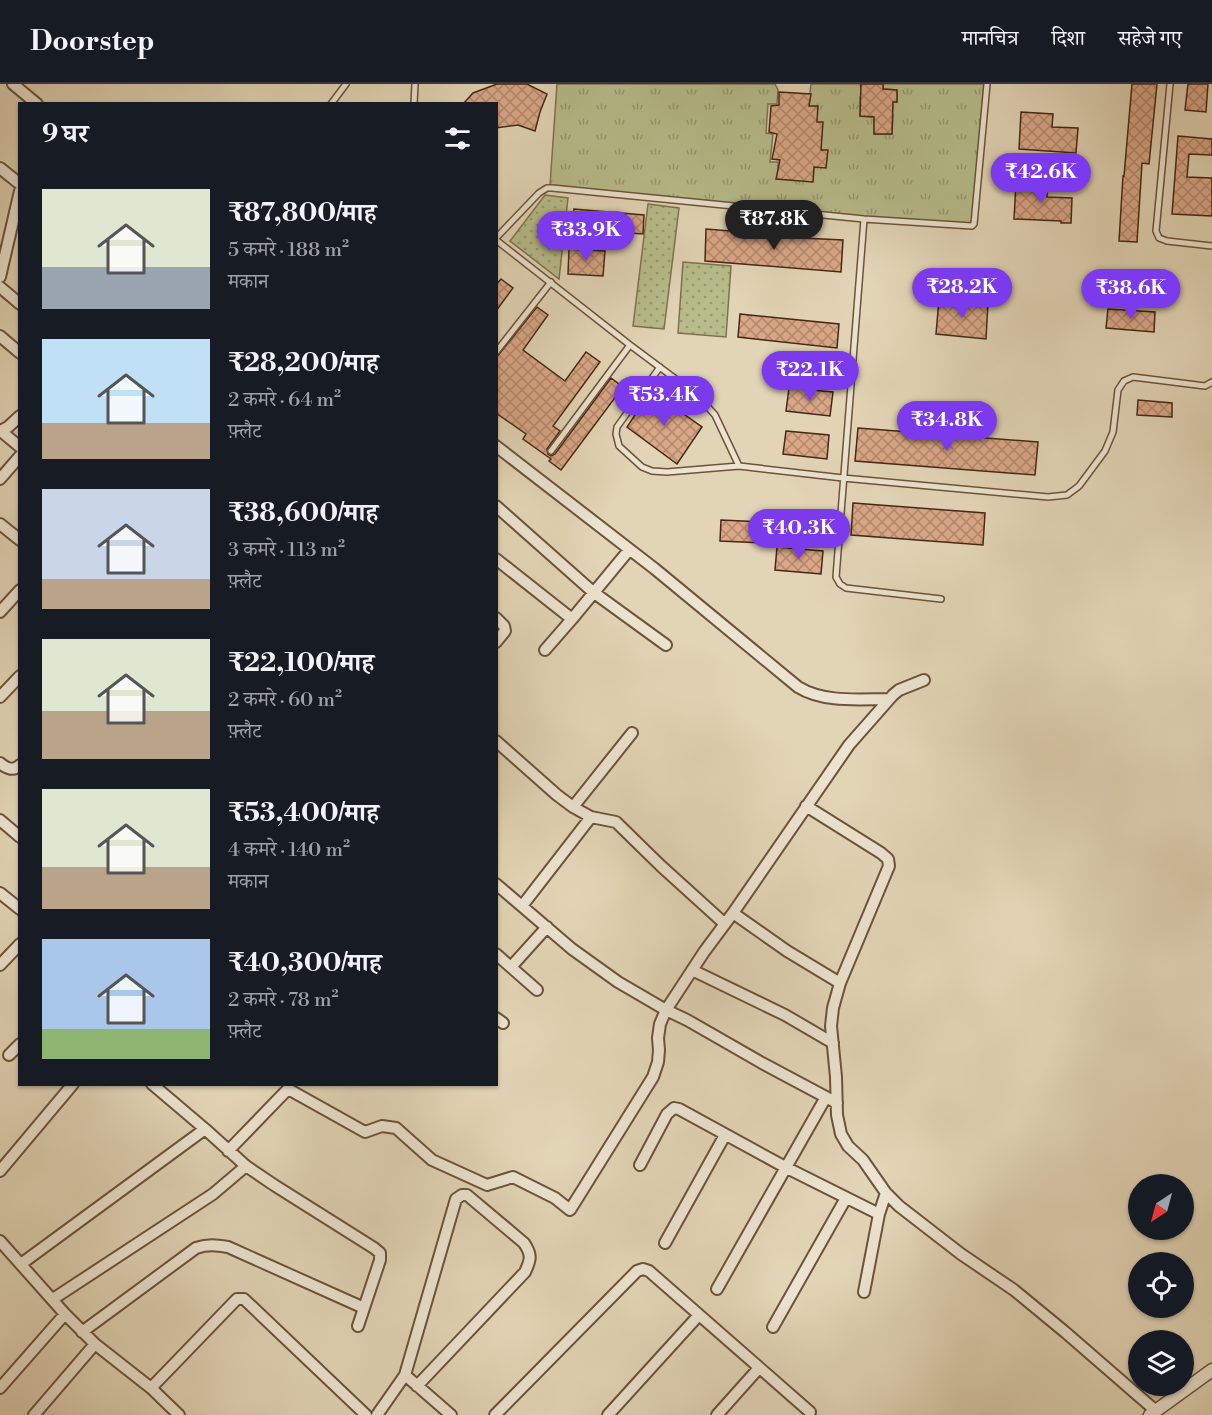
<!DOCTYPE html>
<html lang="hi">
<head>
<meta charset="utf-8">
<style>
  :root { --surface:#171b24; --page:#20242c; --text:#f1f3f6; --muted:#9ea1a6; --line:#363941; --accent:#7c3aed }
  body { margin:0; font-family:"Libre Bodoni","Noto Serif Devanagari",serif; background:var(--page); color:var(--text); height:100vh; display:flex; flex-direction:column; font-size:22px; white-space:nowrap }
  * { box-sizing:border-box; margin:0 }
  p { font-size:20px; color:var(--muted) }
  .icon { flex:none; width:33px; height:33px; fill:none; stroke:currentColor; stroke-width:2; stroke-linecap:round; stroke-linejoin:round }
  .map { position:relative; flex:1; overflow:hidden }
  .sheet { position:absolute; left:18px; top:18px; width:480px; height:984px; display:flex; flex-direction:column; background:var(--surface); border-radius:0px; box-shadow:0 2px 4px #0004 }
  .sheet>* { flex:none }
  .needle { width:39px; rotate:216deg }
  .controls { position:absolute; left:1128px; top:1090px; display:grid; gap:12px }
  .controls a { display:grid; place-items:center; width:66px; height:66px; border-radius:50%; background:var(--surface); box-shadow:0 2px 4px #0004; font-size:30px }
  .price { position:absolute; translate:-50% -51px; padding:0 14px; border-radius:21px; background:var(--accent); color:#fff; font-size:20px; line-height:39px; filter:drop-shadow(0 2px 3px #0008) }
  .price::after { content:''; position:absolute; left:50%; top:36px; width:18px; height:14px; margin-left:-9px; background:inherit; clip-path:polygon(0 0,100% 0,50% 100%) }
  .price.current { background:#222; color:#fff }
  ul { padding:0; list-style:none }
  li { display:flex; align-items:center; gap:18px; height:150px; padding:0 24px }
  li span { display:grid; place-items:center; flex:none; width:168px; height:120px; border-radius:0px; color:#555 }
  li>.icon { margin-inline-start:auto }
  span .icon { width:72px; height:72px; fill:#fffc; stroke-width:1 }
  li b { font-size:26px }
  h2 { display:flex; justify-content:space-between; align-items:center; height:72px; padding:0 24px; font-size:26px }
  header { display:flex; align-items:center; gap:36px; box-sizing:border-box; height:84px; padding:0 30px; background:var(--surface); border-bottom:2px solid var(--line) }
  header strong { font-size:28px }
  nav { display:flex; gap:33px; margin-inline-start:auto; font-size:21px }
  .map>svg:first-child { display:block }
  .grass { fill:url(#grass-tufts); stroke:#7e724e; stroke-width:1.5 }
  .park { fill:url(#park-dots); stroke:#7e724e; stroke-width:1.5 }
  .building { fill:url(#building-cross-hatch); stroke:#442811; stroke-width:1.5 }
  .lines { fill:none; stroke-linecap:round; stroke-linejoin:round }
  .service-casing { stroke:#6c533a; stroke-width:8 }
  .minor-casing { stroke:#6c533a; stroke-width:14 }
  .tertiary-casing { stroke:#6c533a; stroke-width:15 }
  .service { stroke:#ece4d0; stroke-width:5 }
  .minor { stroke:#ece4d0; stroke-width:10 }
  .tertiary { stroke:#ece4d0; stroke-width:12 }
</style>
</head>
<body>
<header>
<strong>Doorstep</strong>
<nav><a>मानचित्र</a><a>दिशा</a><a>सहेजे गए</a></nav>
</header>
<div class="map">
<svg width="1212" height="1331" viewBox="0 0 1212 1331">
  <defs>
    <pattern id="grass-tufts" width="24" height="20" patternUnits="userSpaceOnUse" patternTransform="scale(1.5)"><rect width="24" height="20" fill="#b7bc8b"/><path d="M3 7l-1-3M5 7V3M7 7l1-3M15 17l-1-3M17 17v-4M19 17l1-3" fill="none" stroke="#969970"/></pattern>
    <pattern id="park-dots" width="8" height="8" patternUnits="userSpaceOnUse" patternTransform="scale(1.5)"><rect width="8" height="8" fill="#b7bc8b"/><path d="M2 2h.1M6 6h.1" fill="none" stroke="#969970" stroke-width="1.8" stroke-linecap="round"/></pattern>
    <pattern id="building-cross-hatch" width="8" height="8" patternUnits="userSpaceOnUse" patternTransform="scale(1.5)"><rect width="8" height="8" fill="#daa787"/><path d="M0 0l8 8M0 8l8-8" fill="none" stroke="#b2886d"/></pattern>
  </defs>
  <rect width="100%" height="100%" fill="#e2d5b6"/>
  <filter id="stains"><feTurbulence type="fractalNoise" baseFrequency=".00333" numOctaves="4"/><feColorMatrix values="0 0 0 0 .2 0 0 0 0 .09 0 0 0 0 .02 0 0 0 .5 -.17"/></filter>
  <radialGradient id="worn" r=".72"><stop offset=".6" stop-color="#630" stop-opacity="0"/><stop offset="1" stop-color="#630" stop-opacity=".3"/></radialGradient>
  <path class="grass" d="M557,0H775L778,6L777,20H768L766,49L773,50L770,78H778L779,93L813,82L819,67L815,40L808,25L811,0H860L861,6L876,7V13H860V32L874,33V50H892L893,31L885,18H897V6L883,5V0H984L972,141L863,133L550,101Z"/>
  <path class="park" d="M545,111L568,114L559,195L510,157Z
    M648,120L679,124L664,245L633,242Z
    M683,178L731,182L726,253L678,249Z"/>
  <path class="building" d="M497,0H527L547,10L540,28L535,47L518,41L496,44V20H463L473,9Z
    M861,0H883V5L897,6V18H893L892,50H874V33L860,32Z
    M1132,0H1157L1149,80L1142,79L1137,158L1119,157L1123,92H1124Z
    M1188,0H1208L1206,28L1185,26Z
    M779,8L811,10L809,22H818L817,38H823L821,66H828L826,84L814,83L813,98L776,95L780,76L772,75L777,50L769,48L771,22L779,21Z
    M1021,28L1053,30L1052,43L1078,44L1076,69L1019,65Z
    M1178,52L1212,55V71L1189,70L1187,93L1212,94V132L1172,130Z
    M1016,99L1048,100L1047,113L1072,114L1071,139H1061V137L1014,135Z
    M574,125L644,131L643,150L572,145Z
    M706,145L804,153L803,154L843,156L841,188L705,177Z
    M569,165L605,167L603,192L568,190Z
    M501,195L513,204L496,227V201Z
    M939,215L988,219L986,255L936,250Z
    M537,223L548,231L523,266L565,297L586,268L600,278L553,342L560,347L547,365L548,370L551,372L555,370L611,294L623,303L561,386L549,377L551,375L523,355L526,350L496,329V274Z
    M1108,225L1155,228L1154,248L1106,244Z
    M740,230L839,240L837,264L738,253Z
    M789,304L833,308L830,332L786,327Z
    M651,307L702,343L677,380L627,343Z
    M1138,316L1172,319V333L1137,331Z
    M858,344L1038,358L1035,391L855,377Z
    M786,347L829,351L827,375L783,370Z
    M853,419L985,429L983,461L851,451Z
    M721,436L765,438L764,459L720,457Z
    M777,463L823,467L821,490L775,486Z"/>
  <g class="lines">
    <g class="service-casing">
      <path id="service" d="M1170,0L1156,147L1159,154L1167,157L1212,162
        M331,20L346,0
        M414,20L415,0
        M864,135L836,493L840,500L846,504L941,515
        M496,154L539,109L547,104H552L864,135L972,142L974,140L987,0
        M496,156L630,261L697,311L715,331L739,382
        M496,268L551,198
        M660,283L617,343L616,350L619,362L642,383L652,387L667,388L739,382L843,394L1048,413L1067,411L1079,402L1105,367L1113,348L1118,306L1124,297L1133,293L1205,302L1212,298
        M551,367L630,261"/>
    </g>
    <g class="minor-casing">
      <path id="minor" d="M13,0L37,20
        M0,84L20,100
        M0,193L20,107
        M0,203L20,220
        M0,252L20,269
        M0,347L8,343L20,332
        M1,347L20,363
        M496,362L655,485L798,603C824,619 859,615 888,615
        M0,395L20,372
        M496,422L593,508L666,561
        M0,440L20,456
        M496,475L572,535L629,466
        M0,528L20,506
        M496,534L504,542L505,547L496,558
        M545,566L572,535
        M0,613L20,592
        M496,657L557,711L573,723L591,733L616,738L661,782L725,840
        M0,679C6,684 13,688 20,681
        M806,722L881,769L888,775L889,782L840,899L833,924L831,942L836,993L837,1031L841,1050L848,1062L863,1076L886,1109L899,1122L961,1170L1014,1206L1065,1248L1156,1327
        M573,723L632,649
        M0,736L20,753
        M496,800L572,865L618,898L666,926L687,936L762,979L837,1019
        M0,809L20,825
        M522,822L591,733
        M733,829L787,867L840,899
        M496,870L537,906
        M0,881L20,860
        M511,883L547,843
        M692,886L785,931L833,959
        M496,934L503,939
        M9,971L20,960
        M152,1000L205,1045L246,1082L274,1101L374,1164L380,1169V1176L358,1242
        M228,1067L288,1005L365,1048L382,1042L396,1044L432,1076L487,1101L513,1093L555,1114L570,1126L653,993L658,978L659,966L658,954L660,940L666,926L704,868L733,829L849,661L893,611L899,606L924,596
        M640,1081L667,1030L674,1024L679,1025L785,1083L879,1130
        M0,1087L73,1000
        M0,1157L65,1230L95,1260L151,1304L179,1331
        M665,1159L725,1051
        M21,1180L205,1045
        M717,1205L826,1013
        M864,1208L879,1130L886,1109
        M53,1215L213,1110L246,1082
        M773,1243L846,1114
        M82,1248L196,1164C208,1160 216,1161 228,1163L364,1224
        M405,1291L456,1115L462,1111H467L524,1159C532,1171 531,1175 525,1188L417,1302
        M0,1304L65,1230
        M151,1304L234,1218L237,1215H244L366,1331
        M34,1331L95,1260
        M377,1331L405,1291L451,1331
        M495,1331L637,1187L643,1185L649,1187L810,1328
        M608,1331L699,1231
        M717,1331L759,1284"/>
    </g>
    <g class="tertiary-casing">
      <path id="tertiary" d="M1150,1331L1212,1286"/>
    </g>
    <use href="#service" class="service"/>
    <use href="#minor" class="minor"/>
    <use href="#tertiary" class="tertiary"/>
  </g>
  <rect width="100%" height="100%" filter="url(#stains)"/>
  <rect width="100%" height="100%" fill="url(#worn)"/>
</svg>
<div class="controls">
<a><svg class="needle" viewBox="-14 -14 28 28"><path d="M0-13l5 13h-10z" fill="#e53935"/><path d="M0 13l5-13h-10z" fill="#9ea1a6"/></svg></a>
<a><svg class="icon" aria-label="locate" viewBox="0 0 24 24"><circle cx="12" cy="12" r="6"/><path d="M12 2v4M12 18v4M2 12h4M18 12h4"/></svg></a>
<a><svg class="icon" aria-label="layers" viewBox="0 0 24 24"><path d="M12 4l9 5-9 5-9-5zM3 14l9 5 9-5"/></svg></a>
</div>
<b class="price" style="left:1041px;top:120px">₹42.6K</b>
<b class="price current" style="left:774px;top:167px">₹87.8K</b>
<b class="price" style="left:586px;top:178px">₹33.9K</b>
<b class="price" style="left:962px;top:235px">₹28.2K</b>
<b class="price" style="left:1131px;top:236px">₹38.6K</b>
<b class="price" style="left:810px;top:318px">₹22.1K</b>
<b class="price" style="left:664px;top:343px">₹53.4K</b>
<b class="price" style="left:947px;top:368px">₹34.8K</b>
<b class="price" style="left:799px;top:476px">₹40.3K</b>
<section class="sheet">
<h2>9 घर<svg class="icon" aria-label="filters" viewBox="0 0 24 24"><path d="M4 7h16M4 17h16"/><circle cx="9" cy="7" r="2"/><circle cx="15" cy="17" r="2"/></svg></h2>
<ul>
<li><span style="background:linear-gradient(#dfe7d0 65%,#9aa5b1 0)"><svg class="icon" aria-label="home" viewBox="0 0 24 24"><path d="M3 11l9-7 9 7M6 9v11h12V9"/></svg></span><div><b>₹87,800/माह</b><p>5 कमरे · 188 m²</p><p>मकान</p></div></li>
<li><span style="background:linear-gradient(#bfe0f5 70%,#b9a48a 0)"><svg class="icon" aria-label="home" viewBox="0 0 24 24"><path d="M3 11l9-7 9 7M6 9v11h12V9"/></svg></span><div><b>₹28,200/माह</b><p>2 कमरे · 64 m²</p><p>फ़्लैट</p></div></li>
<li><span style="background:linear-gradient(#c9d6e8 75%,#b9a48a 0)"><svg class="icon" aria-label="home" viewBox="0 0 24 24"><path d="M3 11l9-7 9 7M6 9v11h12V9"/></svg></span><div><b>₹38,600/माह</b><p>3 कमरे · 113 m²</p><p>फ़्लैट</p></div></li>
<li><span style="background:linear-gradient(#dfe7d0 60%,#b9a48a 0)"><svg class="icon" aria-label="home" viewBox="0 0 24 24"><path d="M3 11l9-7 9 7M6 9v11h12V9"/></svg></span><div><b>₹22,100/माह</b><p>2 कमरे · 60 m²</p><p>फ़्लैट</p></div></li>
<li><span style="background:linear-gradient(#dfe7d0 65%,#b9a48a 0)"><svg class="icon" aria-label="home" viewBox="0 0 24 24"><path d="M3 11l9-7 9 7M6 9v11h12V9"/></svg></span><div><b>₹53,400/माह</b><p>4 कमरे · 140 m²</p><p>मकान</p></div></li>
<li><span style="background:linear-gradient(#a9c7e8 75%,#8fb573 0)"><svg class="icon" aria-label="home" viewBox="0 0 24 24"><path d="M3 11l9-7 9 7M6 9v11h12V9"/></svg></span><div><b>₹40,300/माह</b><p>2 कमरे · 78 m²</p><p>फ़्लैट</p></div></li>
</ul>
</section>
</div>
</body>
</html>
